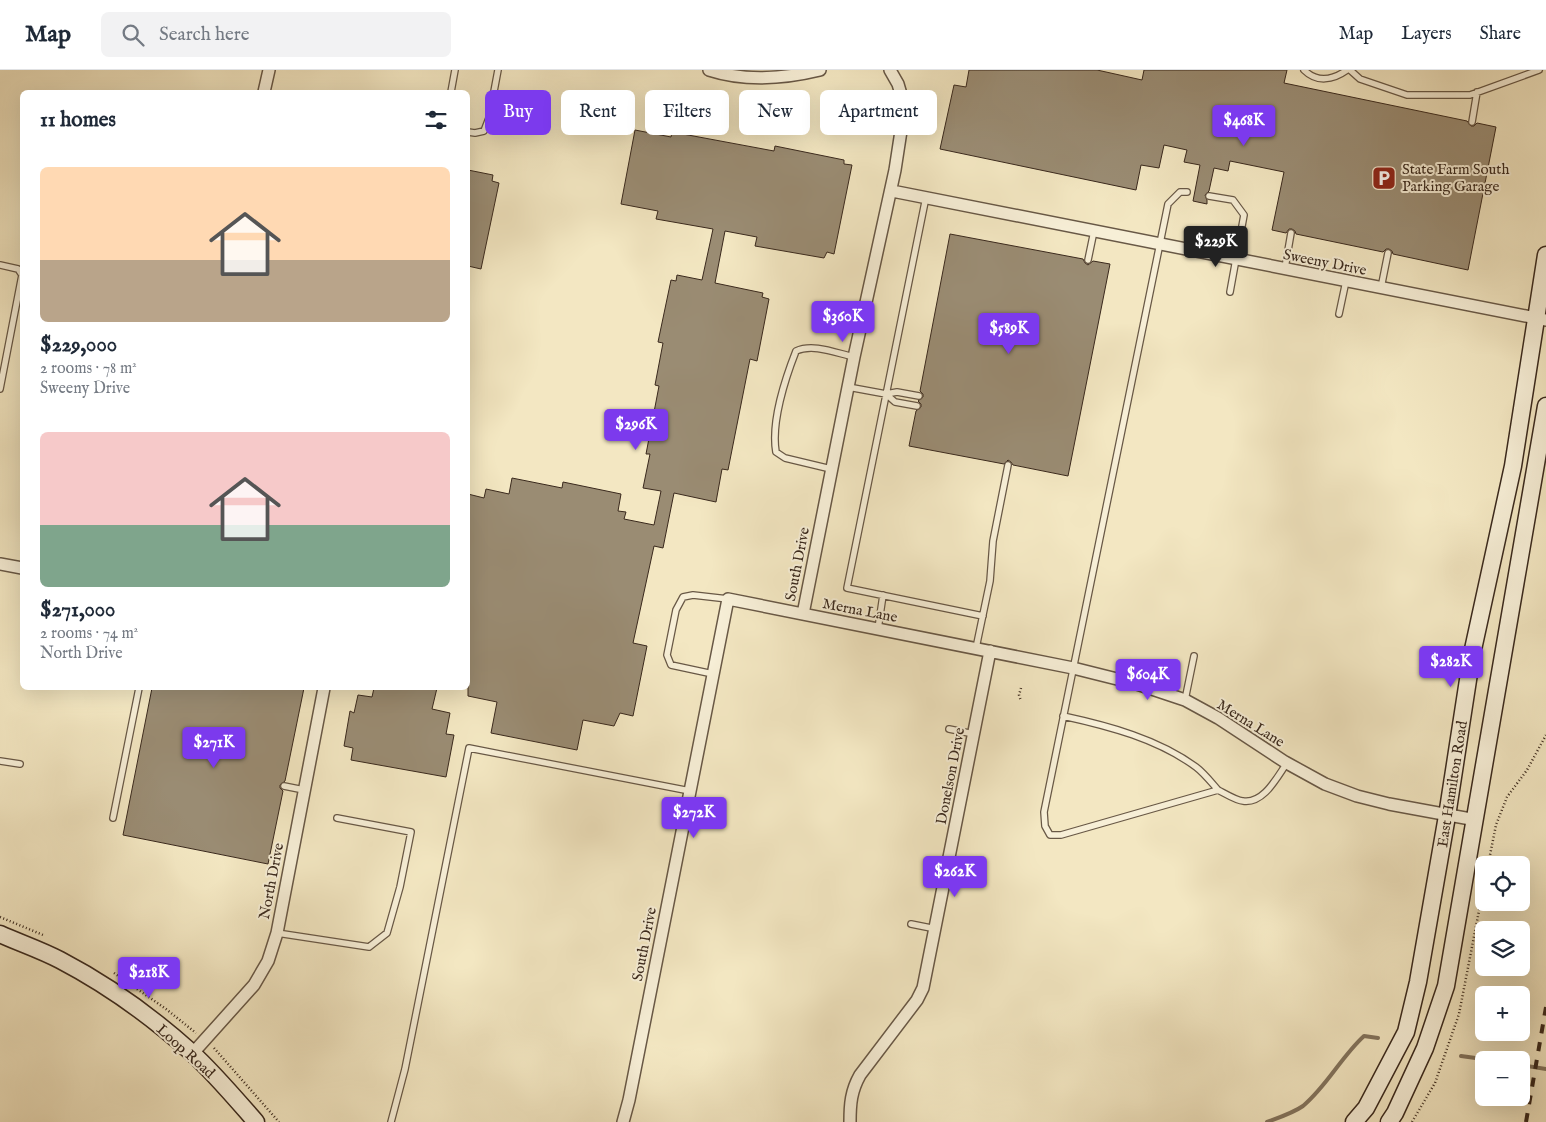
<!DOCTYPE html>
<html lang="en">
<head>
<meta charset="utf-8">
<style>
  :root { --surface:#fff; --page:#f2f2f3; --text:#1f2937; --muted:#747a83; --line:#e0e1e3; --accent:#7c3aed }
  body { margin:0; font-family:"IM FELL English",serif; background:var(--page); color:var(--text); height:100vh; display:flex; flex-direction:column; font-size:19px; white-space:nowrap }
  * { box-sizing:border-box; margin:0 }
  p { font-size:16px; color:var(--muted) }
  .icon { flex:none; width:28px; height:28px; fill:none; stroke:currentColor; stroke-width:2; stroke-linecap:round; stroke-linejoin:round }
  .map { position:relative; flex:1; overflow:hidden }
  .details { position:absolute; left:20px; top:20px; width:450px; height:600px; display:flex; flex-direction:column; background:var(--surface); border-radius:8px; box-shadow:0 5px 20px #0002 }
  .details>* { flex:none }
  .banner { position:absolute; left:485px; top:20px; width:475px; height:45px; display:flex; gap:10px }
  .fabs { position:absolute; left:1475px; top:786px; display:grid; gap:10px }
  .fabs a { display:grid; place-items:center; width:55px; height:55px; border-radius:8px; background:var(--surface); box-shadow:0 5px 20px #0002; font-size:25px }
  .price { position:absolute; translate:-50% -42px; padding:0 11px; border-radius:5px; background:var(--accent); color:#fff; font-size:16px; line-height:32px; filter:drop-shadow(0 1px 2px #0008) }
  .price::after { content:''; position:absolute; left:50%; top:30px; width:15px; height:11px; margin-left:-8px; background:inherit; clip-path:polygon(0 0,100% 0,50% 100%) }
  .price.on { background:#222; color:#fff }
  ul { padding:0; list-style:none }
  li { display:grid; align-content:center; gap:10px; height:265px; padding:0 20px }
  li span { display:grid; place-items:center; height:155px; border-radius:8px; color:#555 }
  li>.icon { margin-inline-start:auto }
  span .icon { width:90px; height:90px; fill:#fffc; stroke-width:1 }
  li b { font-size:21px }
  h2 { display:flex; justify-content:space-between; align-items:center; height:60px; padding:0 20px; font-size:21px }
  .chip { padding:0 18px; border-radius:8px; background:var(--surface); box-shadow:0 5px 20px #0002; font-size:18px; line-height:45px }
  .chip.on { background:var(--accent); color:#fff }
  header { display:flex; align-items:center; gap:30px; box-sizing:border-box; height:70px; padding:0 25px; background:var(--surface); border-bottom:1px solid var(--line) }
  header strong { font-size:24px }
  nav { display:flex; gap:28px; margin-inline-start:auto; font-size:18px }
  .search { width:350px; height:45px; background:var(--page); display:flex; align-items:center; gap:12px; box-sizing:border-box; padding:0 18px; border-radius:8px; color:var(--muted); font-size:19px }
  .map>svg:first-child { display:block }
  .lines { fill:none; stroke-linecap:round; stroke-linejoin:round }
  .stream { stroke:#83745e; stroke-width:4 }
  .building { fill:#9a8c73; stroke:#3a291d }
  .lane-casing { stroke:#685846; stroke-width:8 }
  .street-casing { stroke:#685846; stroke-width:14 }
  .secondary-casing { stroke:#3a291d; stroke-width:19 }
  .path { stroke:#3a291d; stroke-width:2.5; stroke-dasharray:1 2.5; stroke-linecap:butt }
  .lane { stroke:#f7efd7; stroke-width:5.5 }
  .street { stroke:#f7efd7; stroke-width:11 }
  .secondary { stroke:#f7efd7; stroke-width:16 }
  .rail { stroke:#3a291d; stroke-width:4; stroke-dasharray:9 9; stroke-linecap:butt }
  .labels { text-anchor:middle; stroke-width:4; stroke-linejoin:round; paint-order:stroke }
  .poi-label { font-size:15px; fill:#3a291d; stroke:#f7efd7; text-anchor:start }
  .street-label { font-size:15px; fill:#3a291d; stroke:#f7efd7 }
</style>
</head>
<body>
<header>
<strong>Map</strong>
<div class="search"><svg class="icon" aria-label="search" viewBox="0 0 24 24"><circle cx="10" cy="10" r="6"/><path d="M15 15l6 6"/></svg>Search here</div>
<nav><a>Map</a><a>Layers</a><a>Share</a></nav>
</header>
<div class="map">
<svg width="1546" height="1052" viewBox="0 0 1546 1052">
  <rect width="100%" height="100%" fill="#f3e7c2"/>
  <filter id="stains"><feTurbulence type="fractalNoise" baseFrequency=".004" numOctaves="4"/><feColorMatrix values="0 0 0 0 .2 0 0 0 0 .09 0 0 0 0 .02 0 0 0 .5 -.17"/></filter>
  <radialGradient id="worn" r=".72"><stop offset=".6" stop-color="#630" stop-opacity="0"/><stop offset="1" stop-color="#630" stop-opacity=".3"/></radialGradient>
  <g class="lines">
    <path class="stream" d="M1461,986L1490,990
      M1521,995L1546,999
      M1267,1052C1278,1048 1293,1043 1303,1036C1327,1016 1341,987 1364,966L1378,968"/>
  </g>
  <path class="building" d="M969,0H1097L1142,10L1144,0H1287L1284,13L1467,51L1471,56H1474L1477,53L1496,57L1468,200L1393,184L1392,181L1389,179H1386L1383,182L1296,164L1295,161L1292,159H1289L1286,163L1272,160L1284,102L1230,91L1228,101L1214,98L1209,121L1205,125L1207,130V134L1193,131L1200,95L1184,92L1187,80L1164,75L1159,98L1141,95L1136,120L940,79L954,15L966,17Z
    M635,60L671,67L672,62L774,81L775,76L844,90V94L852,95L834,184L827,182L824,188L755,176L757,167L725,161L715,213L763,223L762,227L769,229L757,291L750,289L728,400L722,399L716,432L674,423L663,478L654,476L633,573L647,576L633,646L620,643L614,656L583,650L577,680L491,663L497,632L468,626V424L484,428L486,419L509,424L512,408L562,418L563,412L621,424L618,441L626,442L624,449L654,455L661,421L643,418L650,384H646L659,316L655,315L663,273L658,272L671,210L676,211L677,205L702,210L713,159L656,149L658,141L621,134Z
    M468,100L493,105L492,111L499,113L481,199L468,196Z
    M950,164L1083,189L1085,193L1088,195L1093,191L1110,194L1068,406L1013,395L1011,392L1008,390L1004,394L909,376L916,341L921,337V334L918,331L923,327V324L920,321Z
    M152,618H304L285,711L280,715V718L283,721L268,794L123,765Z
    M374,618H437L432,639L450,643L446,664L454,665L446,707L351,690L353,678L344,676L350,641L354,643L358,625L372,627Z"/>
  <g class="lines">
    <g class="lane-casing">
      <path id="lane" d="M1304,0C1317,13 1333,10 1347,0
        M1350,0L1360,9L1407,25H1470L1539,0
        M451,22L455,0
        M1472,52L1477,22
        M468,62L475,63L484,61L489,48L498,0
        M1187,122H1180L1168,134L1044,742L1045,756L1050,765H1061L1218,720C1224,723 1237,731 1243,731C1264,734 1277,707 1287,693
        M1209,126L1233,130L1244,145L1230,222
        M926,127L847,518L983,546
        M1088,190L1094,161
        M0,195L18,199L22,205L0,319
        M1285,198L1291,163
        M1381,218L1388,183
        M1339,244L1346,211
        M848,317L886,324L897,322L919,326
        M886,324L895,332L917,336
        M831,399L785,388L776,382C771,353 785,309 796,281C813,273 836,283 854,287
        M878,559L883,525
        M976,578L990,511L993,471L1008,395
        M713,604L671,595L667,585L676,540L683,527L693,525L728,529
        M1185,630L1194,586
        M1063,646C1109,656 1158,669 1196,697C1204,703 1211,712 1218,720
        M949,659L974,664
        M0,691L20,694
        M284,716L304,720
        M113,748L139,618
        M911,854L936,859
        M277,863L369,877L387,863L400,817L411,762L337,748
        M391,1052L405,999L469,678L690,721"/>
    </g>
    <g class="street-casing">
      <path id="street" d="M709,0C746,12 783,9 820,0
        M264,22L269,0
        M892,121L1546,250
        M0,494L22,498
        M803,544L854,287L895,100L903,48V31L898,14L890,0
        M193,983L254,915L268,891L277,863L324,618
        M623,1052L629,1030L728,529L1073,598L1137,614L1185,630L1218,648L1285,692L1325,714L1357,726L1389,734L1476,750
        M850,1052C850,1034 851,1021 860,1005L917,930L923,918L990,581"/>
    </g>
    <g class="secondary-casing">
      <path id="secondary" d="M0,864C20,873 41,880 60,890C106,914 152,947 191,982C214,1003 235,1028 256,1052
        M1354,1052L1366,1038L1406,962L1418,912L1447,746L1472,584L1513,396L1546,185
        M1389,1052L1395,1043L1425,978L1446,916L1546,336"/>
    </g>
    <path class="path" d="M1021,618L1019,625L1021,631
      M1488,795L1496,755L1507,727L1527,700L1546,665
      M0,847L43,865
      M114,903L166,939L196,963
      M214,978L279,1052
      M1412,1052L1435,1013L1459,944L1484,815"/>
    <use href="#lane" class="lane"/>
    <use href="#street" class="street"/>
    <use href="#secondary" class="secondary"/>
    <path class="rail" d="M1526,1052L1546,937"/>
  </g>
  <defs>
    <g id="parking-square" transform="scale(1.25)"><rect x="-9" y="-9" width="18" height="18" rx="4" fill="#8f2418" stroke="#f7efd7"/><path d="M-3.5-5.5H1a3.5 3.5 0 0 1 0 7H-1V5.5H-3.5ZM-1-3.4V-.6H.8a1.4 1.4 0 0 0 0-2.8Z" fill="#fff"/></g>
  </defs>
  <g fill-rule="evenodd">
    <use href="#parking-square" x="1384" y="108"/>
  </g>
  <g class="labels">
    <g class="poi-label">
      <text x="1402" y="104">State Farm South<tspan x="1402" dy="17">Parking Garage</tspan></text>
    </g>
    <g class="street-label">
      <text transform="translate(1325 192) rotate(11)" y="5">Sweeny Drive</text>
      <text transform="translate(797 494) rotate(-79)" y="5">South Drive</text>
      <text transform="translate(860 540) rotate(11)" y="5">Merna Lane</text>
      <text transform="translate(1251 653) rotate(32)" y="5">Merna Lane</text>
      <text transform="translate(950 706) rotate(-79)" y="5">Donelson Drive</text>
      <text transform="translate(1452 714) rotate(-81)" y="5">East Hamilton Road</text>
      <text transform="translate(271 811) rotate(-79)" y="5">North Drive</text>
      <text transform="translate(644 874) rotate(-79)" y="5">South Drive</text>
      <text transform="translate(186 981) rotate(42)" y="5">Loop Road</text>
    </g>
  </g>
  <rect width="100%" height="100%" filter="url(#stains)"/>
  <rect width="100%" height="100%" fill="url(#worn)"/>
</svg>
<div class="fabs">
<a><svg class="icon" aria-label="locate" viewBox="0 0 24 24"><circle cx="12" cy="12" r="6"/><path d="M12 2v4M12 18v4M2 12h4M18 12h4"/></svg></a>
<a><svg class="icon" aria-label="layers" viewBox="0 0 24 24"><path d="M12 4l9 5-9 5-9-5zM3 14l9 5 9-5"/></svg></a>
<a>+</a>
<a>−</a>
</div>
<b class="price" style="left:1244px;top:77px">$468K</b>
<b class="price on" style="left:1216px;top:198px">$229K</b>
<b class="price" style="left:843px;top:273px">$360K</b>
<b class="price" style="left:1009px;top:285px">$589K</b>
<b class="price" style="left:636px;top:381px">$296K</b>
<b class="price" style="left:1451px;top:618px">$282K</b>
<b class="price" style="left:1148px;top:631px">$604K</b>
<b class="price" style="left:214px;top:699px">$271K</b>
<b class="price" style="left:694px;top:769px">$272K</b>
<b class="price" style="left:955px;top:828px">$262K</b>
<b class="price" style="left:149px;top:929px">$218K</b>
<div class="banner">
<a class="chip on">Buy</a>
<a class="chip">Rent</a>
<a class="chip">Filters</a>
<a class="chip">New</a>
<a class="chip">Apartment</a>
</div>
<section class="details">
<h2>11 homes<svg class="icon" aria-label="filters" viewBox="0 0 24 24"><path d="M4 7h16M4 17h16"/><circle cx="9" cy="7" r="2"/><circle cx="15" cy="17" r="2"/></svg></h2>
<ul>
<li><span style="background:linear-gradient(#ffd9b3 60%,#b9a48a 0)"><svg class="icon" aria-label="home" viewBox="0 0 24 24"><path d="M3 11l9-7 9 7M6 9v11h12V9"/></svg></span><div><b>$229,000</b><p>2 rooms · 78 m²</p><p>Sweeny Drive</p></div></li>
<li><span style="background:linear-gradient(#f6c9c9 60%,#7fa58c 0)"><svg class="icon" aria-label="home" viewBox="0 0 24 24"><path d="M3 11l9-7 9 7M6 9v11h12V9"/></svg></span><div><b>$271,000</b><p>2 rooms · 74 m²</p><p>North Drive</p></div></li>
</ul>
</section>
</div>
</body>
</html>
